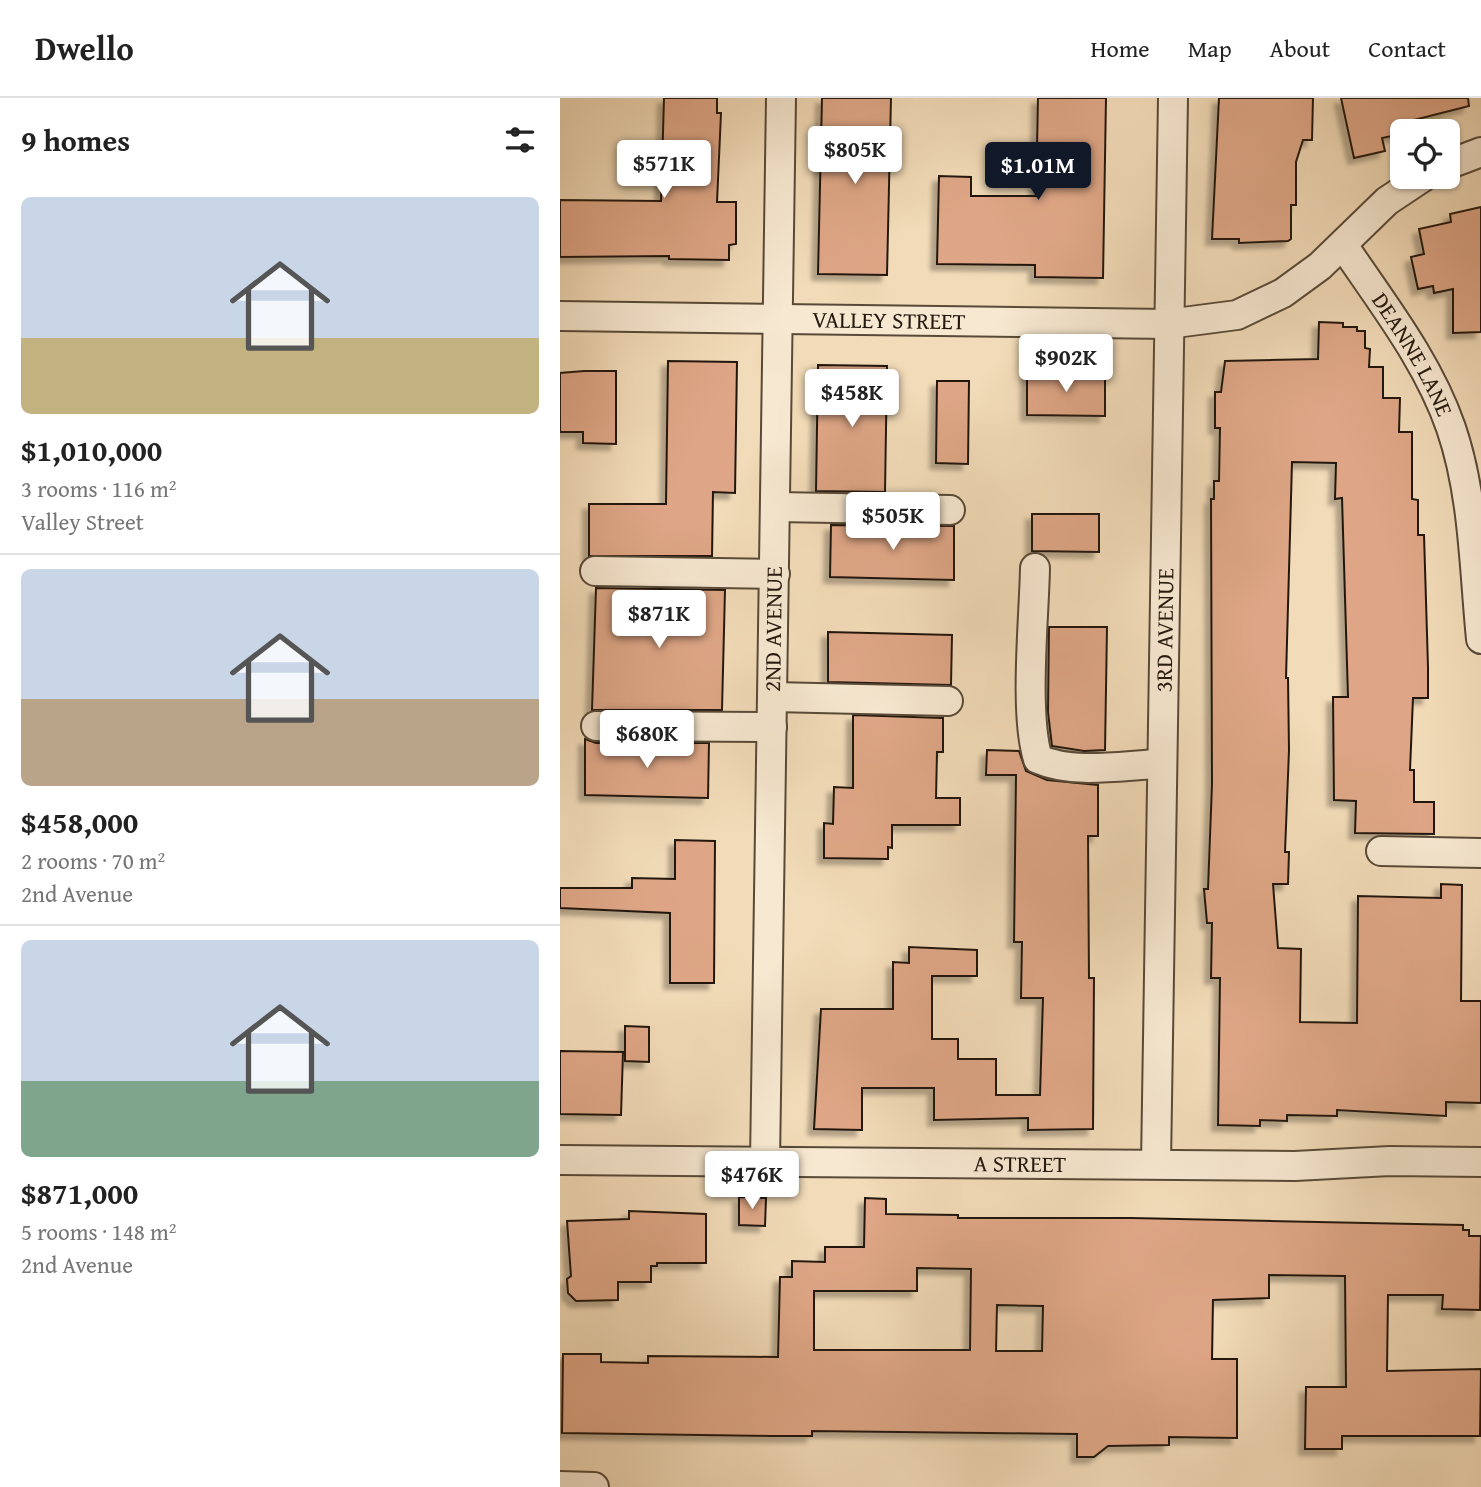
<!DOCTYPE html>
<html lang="en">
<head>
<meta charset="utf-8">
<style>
  :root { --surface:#fff; --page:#f6f6f6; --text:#222; --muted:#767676; --line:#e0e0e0; --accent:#111827 }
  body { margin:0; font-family:"Gentium Book Plus",serif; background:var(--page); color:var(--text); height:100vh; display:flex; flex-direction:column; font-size:26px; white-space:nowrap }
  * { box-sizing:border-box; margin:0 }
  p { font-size:23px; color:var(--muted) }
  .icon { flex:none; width:38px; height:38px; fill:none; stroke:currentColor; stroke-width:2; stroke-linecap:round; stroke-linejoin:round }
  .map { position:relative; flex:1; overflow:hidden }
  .sheet { display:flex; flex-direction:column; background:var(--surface); width:560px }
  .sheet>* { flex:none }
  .controls { position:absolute; left:830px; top:21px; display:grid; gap:14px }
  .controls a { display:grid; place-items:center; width:70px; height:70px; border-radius:10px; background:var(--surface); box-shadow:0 2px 5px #0004; font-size:35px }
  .price { position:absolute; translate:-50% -60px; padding:0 16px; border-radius:7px; background:#fff; color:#222; font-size:23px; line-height:46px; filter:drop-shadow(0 2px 4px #0008) }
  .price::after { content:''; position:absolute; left:50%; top:42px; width:21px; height:16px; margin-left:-10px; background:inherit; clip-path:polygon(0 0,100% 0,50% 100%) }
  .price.current { background:var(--accent); color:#fff }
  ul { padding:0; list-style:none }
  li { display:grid; align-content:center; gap:14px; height:371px; padding:0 21px }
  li+li { border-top:2px solid var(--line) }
  li span { display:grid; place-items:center; height:217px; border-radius:10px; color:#555 }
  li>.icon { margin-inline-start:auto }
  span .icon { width:126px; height:126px; fill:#fffc; stroke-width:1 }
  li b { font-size:30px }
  h2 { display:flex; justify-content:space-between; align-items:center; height:84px; padding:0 21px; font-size:30px }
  header { display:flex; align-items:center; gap:42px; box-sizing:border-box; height:98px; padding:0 35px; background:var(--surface); border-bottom:2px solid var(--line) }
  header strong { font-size:33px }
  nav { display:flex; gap:38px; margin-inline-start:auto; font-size:24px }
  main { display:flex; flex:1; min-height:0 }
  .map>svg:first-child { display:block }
  .building { fill:#dea686; stroke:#24190e; stroke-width:2; fill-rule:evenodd; filter:url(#shadow) }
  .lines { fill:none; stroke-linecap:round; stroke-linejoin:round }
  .minor-casing { stroke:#584a38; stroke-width:32 }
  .minor { stroke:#f7e8d1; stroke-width:28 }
  .labels { text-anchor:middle; stroke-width:5; stroke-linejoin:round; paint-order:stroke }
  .street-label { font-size:23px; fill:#24190e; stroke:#f7e8d1 }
</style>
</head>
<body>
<header>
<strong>Dwello</strong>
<nav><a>Home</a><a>Map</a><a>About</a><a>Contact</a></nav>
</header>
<main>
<section class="sheet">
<h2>9 homes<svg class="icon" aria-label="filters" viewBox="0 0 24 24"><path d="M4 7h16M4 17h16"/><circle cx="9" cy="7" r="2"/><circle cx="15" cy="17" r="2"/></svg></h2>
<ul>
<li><span style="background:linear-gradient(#c9d6e8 65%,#c2b280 0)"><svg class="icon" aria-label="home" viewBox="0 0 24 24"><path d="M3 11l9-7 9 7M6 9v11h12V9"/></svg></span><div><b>$1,010,000</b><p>3 rooms · 116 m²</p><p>Valley Street</p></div></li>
<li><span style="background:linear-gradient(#c9d6e8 60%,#b9a48a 0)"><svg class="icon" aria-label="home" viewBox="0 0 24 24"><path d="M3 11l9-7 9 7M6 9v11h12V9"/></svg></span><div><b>$458,000</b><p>2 rooms · 70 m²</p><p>2nd Avenue</p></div></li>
<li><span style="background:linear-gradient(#c9d6e8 65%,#7fa58c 0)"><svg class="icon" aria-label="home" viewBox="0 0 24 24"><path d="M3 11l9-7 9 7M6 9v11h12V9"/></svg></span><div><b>$871,000</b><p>5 rooms · 148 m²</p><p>2nd Avenue</p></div></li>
</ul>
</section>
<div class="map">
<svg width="921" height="1389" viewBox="0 0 921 1389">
  <defs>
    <filter id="shadow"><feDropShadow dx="-6" dy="6" stdDeviation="2" flood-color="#0004"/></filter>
  </defs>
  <rect width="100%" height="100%" fill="#f2dbb8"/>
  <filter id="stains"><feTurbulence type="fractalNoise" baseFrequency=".00286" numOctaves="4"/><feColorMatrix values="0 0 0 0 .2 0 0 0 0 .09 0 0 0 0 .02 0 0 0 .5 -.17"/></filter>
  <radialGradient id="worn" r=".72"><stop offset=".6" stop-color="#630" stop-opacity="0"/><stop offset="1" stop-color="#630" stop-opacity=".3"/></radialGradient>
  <path class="building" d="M104,0H157V15H161L157,104H176V146L169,147V162L109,161V158L0,159V102L101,103Z
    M262,0H331L327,177L258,176Z
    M478,0H546L543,180L475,179V167L377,166L379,78L411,79V98H476Z
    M659,0H753L752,42H743L736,64V107H731V141L728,143L679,145V141H652Z
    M781,0H908L909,8L854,22L857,33H842V36L822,40L825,53L794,60Z
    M921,109V234L893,235V191L874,195L873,188L858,191L851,159L864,156L859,131L891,124L890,116Z
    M759,224L783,225V229H797V233H805V250L810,251L809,269H823V300H840L839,334H852V401L858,402V437H864L868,569V600H853L850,672H854V704H874V736L795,735L796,703L774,702L773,599H788L782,400L775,401L776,365L732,364L726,580H728L729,652L725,754H729L728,786H713L718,850L741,851L740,924L797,925L798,798L881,800V786L902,787L901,903H921V1005L886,1004V1018L777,1012V1018L727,1017V1023L700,1022V1028L658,1027L660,880H651L652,825H647L644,791H648L652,686L651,401H654V383H659L660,330H655V294H661L665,263L758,261Z
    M108,263L177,264L175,395L153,394L152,458H29V406H106Z
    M258,267L327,268L325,394L256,393Z
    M24,273H56V346L23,345V334H0V275Z
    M467,274L545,275V318L467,317Z
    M377,283H409L408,366L376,365Z
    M472,416H539V454L472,453Z
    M271,427L394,428V482L270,479Z
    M36,490L165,492L162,612H32Z
    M489,529H547L545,652L524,653L492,648L488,614Z
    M268,534L392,537L391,587L268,584Z
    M293,617L383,620V654H377L376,700H400V727H332V750L328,749V761L264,760V725L273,726L274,689L293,690Z
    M25,641L36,645H149L148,700L25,697Z
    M427,652L459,653L466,673L487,682L538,687V738H528L529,880H534L533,1031L468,1032V1020L374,1022V990H302V1032L254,1031L261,911H333V864L349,865V849L417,852V878H372V941H398V961H436V997H480L483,900H461L462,844H454L456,677H426Z
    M115,742L155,743L154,885H110V815L0,810V790H72V780L115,781Z
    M65,928L89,929V964L65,963Z
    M0,953L63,954L61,1017L0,1016Z
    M179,1099L206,1100L205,1128L179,1127Z
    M305,1100L326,1101V1116L398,1117V1120H571L903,1127V1132H909V1138H921L920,1212L882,1211L883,1197H828L827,1273L921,1271L920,1338H782V1351H745L746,1289H786L785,1178L709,1177V1200L653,1202L652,1261H677V1340L609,1339V1347L548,1348L534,1359H517V1336L252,1333V1338H210L2,1335L3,1256H41V1264L88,1265V1258L218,1259L220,1179H232V1163L265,1164V1149H304ZM357,1170L411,1171L410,1252H254V1193H357ZM437,1207L483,1208L482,1253H436Z
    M69,1113L146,1116V1165H97V1168H91V1184H58V1202L16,1203L8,1195L7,1181L11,1178L7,1123L69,1121Z"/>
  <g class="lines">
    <g class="minor-casing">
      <g id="minor">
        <path d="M887,67L921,54"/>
        <path id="s1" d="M783,147C822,205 868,263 891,330C914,397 914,471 921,541"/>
        <path id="s2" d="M0,218L608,226L677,217L723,195L760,168L827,103L863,79"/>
        <path d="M216,409L390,412"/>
        <path d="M475,470C474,521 464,616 478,661C515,677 563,667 602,666"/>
        <path d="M35,473L215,476"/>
        <path d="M213,599L388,603"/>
        <path d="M36,628L212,629"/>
        <path d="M821,753L921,755"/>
        <path id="s3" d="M0,1062L735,1068L830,1063L921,1064"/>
        <path id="s4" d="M205,1063L221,0"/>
        <path id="s5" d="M596,1066L613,0"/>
        <path d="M0,1388L34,1389"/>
      </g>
    </g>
    <use href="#minor" class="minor"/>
  </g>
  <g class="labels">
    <g class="street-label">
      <text dy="8" stroke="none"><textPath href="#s2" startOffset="329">VALLEY STREET</textPath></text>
      <text dy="8" stroke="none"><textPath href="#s1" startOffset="130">DEANNE LANE</textPath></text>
      <text dy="8" stroke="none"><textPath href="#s4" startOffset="532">2ND AVENUE</textPath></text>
      <text dy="8" stroke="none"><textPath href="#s5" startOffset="534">3RD AVENUE</textPath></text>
      <text dy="8" stroke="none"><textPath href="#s3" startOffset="460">A STREET</textPath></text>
    </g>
  </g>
  <rect width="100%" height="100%" filter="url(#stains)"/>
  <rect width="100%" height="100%" fill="url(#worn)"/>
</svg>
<div class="controls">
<a><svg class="icon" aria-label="locate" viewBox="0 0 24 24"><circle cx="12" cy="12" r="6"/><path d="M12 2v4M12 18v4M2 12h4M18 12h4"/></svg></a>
</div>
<b class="price" style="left:295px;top:88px">$805K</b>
<b class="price" style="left:104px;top:102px">$571K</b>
<b class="price current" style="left:478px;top:104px">$1.01M</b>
<b class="price" style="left:506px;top:296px">$902K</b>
<b class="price" style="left:292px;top:331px">$458K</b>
<b class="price" style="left:333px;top:454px">$505K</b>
<b class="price" style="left:99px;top:552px">$871K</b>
<b class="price" style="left:87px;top:672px">$680K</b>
<b class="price" style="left:192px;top:1113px">$476K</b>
</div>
</main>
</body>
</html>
